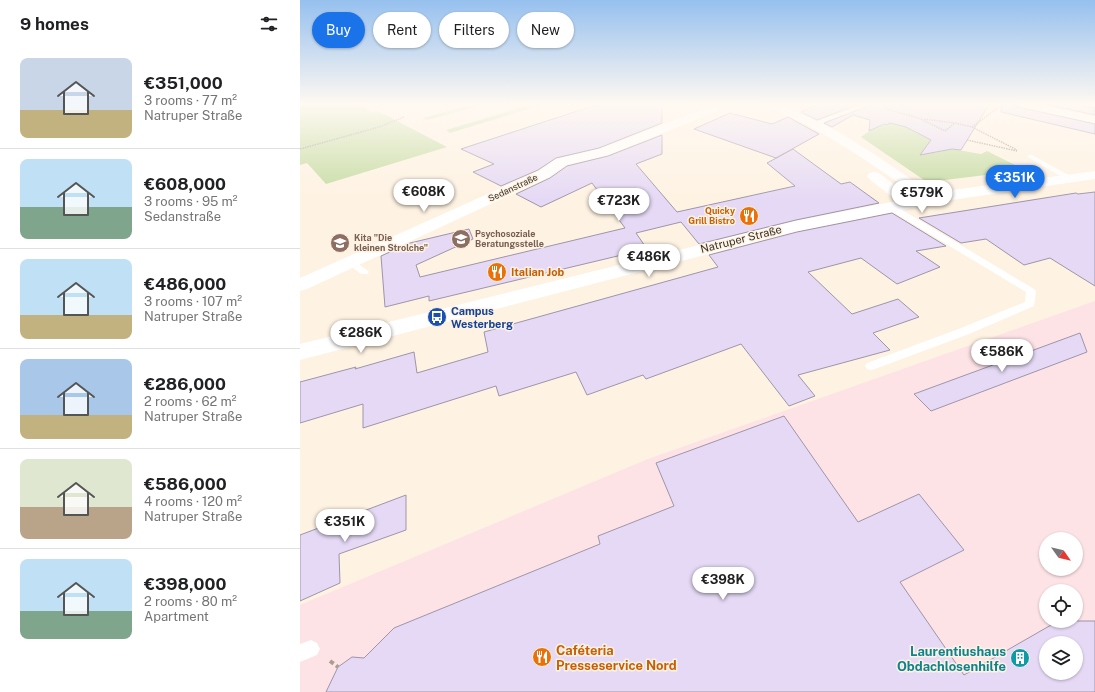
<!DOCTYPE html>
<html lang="en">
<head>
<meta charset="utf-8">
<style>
  :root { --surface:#fff; --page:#f2f2f2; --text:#202124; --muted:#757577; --line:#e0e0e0; --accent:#1a73e8 }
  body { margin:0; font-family:"Public Sans",sans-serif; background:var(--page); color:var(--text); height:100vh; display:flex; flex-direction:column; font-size:15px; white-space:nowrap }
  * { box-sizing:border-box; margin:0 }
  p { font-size:13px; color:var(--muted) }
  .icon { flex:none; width:22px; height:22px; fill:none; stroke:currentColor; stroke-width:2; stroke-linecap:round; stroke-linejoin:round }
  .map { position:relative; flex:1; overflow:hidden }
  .drawer { display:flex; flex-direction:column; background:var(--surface); width:300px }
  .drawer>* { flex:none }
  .banner { position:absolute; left:12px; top:12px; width:380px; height:36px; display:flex; gap:8px }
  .needle { width:26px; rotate:124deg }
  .tools { position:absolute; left:739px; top:532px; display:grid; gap:8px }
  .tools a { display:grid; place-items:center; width:44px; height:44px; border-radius:50%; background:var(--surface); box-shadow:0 1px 3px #0004; font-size:20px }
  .price { position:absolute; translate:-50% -34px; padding:0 9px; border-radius:14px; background:#fff; color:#222; font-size:13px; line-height:26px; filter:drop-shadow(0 1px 2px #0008) }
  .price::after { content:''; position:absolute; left:50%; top:24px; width:12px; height:9px; margin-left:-6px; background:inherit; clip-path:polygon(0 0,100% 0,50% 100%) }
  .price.on { background:var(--accent); color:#fff }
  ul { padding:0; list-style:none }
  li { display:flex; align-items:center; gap:12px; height:100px; padding:0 20px }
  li+li { border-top:1px solid var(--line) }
  li span { display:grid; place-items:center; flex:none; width:112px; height:80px; border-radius:8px; color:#555 }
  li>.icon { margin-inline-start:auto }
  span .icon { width:48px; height:48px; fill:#fffc; stroke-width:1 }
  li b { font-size:17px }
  h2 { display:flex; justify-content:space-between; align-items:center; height:48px; padding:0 20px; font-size:17px }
  .tag { padding:0 14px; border-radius:18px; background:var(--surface); box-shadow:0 1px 3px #0004; font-size:14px; line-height:36px }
  .tag.on { background:var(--accent); color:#fff }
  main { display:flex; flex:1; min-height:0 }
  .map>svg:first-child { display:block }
  .commercial { fill:#fde2e6; fill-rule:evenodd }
  .green { fill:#c6dca3 }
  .building { fill:#e5d9f5; stroke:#9e95a9; fill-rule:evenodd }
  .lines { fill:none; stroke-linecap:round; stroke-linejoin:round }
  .path-far1 { stroke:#a89f92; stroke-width:1.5; stroke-dasharray:1.5 1; stroke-linecap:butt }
  .path { stroke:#a89f92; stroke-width:4; stroke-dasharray:4.5 3; stroke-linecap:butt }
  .lane { fill:#fff; fill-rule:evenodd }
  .street { fill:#fff; fill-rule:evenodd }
  .secondary { fill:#fff; fill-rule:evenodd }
  .labels { text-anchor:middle; stroke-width:3; stroke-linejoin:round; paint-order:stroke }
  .far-street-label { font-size:9px; fill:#373129; stroke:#fef2e2 }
  .far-food-label { font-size:9px; font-weight:bold; fill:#c56008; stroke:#fef2e2; text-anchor:end }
  .far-education-label { font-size:9px; font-weight:bold; fill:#785e54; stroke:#fef2e2; text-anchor:start }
  .street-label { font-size:11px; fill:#373129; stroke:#fef2e2 }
  .food-label { font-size:11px; font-weight:bold; fill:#c56008; stroke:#fef2e2; text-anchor:start }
  .transit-label { font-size:11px; font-weight:bold; fill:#164399; stroke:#fef2e2; text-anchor:start }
  .near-food-label { font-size:13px; font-weight:bold; fill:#c56008; stroke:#fef2e2; text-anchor:start }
  .near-culture-label { font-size:13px; font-weight:bold; fill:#0d838f; stroke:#fef2e2; text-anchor:end }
</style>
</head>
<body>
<main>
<section class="drawer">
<h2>9 homes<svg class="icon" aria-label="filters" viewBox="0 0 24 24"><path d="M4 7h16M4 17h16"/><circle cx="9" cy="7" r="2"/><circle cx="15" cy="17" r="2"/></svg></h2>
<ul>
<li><span style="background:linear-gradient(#c9d6e8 65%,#c2b280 0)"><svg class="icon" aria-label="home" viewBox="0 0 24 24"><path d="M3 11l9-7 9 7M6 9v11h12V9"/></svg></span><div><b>€351,000</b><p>3 rooms · 77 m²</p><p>Natruper Straße</p></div></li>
<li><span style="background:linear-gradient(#bfe0f5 60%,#7fa58c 0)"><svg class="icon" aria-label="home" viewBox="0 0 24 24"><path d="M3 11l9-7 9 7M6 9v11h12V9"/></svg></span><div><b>€608,000</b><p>3 rooms · 95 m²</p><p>Sedanstraße</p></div></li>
<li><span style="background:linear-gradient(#bfe0f5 70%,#c2b280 0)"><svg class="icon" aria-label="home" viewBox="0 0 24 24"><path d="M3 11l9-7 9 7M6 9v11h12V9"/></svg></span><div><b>€486,000</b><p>3 rooms · 107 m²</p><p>Natruper Straße</p></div></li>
<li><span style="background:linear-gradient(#a9c7e8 70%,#c2b280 0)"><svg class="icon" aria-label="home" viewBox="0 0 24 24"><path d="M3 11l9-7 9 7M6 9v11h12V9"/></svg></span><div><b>€286,000</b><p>2 rooms · 62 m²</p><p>Natruper Straße</p></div></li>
<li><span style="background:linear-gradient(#dfe7d0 60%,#b9a48a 0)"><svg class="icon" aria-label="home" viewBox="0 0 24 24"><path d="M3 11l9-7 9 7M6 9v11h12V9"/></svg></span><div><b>€586,000</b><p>4 rooms · 120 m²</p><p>Natruper Straße</p></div></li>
<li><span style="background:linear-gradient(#bfe0f5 65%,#7fa58c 0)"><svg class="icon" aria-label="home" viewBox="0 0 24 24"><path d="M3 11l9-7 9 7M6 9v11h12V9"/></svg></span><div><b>€398,000</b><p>2 rooms · 80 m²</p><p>Apartment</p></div></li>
</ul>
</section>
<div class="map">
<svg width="795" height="692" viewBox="0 0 795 692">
  <rect width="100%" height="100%" fill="#fef2e2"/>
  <path class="commercial" d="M795,301V692H0V605L348,459ZM746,539H776V569H746ZM746,591H776V621H746ZM746,643H776V673H746Z"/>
  <path class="green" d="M0,103H57L71,112L78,111L147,147L26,184L7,163L0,165Z
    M178,103H189L127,120L123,118Z
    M237,103H248L150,133L146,130Z
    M619,120L611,130L631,140L633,153L652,149L681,154L687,151L725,170L645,180H624L561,137C582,122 594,122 619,120Z"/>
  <path class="building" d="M302,103H362V123L299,148L256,158L238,170L201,186L173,172L194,164L161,149Z
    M521,103H562L517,120L501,112Z
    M576,103H690L661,150L652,149L620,155L631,140L606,127L590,123L586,125L584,124L569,131L570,120L553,115L532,127L524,123Z
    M702,103H712L718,107L795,124V134L701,112Z
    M740,103H769L795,108V115Z
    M430,113L472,124L488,117L519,134L476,158L394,129Z
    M362,135V154L336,164L377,212L495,186L467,163L493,149L541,184L550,182L579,203L496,220L399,244L381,222L336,233L347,249L129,301V296L85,307L81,256L110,243L169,229L173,239L116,265L120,277L325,228L292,183L241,207L216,194L250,178L267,166L308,156Z
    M795,192V286L750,258L724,265L686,239L661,243L619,218L776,193L778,194Z
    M592,213L646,246L616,251L640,267L597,284L561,258L508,272L552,314L598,299L619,317L573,333L590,350L498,375L515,396L489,406L441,344L346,379L343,375L287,395L276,372L199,396L196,386L63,428V404L0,423V382L56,367L55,369L114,352L117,373L188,352L184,332L418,267L409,255L497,232Z
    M780,333L787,352L631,411L614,394Z
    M484,416L558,522L619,494L664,550L600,582L664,675L758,621H795V692H26L38,667L52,657L64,658L94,628L300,544L298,536L374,506L356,463ZM746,643H776V673H746Z
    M106,495V530L39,554L40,583L0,601V535Z"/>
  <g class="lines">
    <path class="path-far1" d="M587,109L621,119L645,131L655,123L672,127L700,106
      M624,119L654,123
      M672,127L717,150
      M667,140L717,151
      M0,149L79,127L104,117"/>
    <path class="path" d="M30,661L38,667"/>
    <path class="lane" d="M567,103H575L518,124L513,123Z
      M728,155H732L774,178L770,180H767L728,157Z
      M588,205H594L734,289L736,291L734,306L669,334L575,369L571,370L567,369L565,366L567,363L661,328L725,302L726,292L588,209Z
      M51,259L67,270L69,272L67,274H61L48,264L46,262Z
      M11,640L17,643L20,649L17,655L0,662V644Z"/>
    <path class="street" d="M419,103H434L433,105L308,155L266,165L249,177L7,289L0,291V278L239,171L256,159L299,149Z
      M464,103H479L537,131L577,156L636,196L639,199L636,202L631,204L626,202C574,165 524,130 465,105Z
      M713,103H733L795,117V123L718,106Z
      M574,172L579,173L614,200L617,203L614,206L609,208L604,206L569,179L567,176L569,173Z"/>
    <path class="secondary" d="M795,171V179L652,200L497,231L0,360V344L496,221L652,190Z"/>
  </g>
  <linearGradient id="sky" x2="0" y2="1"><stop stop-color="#96c0ef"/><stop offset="0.52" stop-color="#fff9f2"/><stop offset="1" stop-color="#fff9f2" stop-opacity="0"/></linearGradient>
  <rect width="795" height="200" fill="url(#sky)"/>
  <defs>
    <g id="restaurant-disc" transform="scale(1)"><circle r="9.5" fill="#e8710a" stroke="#fef2e2"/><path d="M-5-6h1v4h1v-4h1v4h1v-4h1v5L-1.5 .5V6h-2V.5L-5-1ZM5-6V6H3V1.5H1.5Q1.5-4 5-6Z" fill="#fff"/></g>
    <g id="university-disc" transform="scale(1)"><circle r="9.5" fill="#8d6e63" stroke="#fef2e2"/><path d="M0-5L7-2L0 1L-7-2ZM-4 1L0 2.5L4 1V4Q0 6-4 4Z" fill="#fff"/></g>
    <g id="school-disc" transform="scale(1)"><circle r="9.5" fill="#8d6e63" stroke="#fef2e2"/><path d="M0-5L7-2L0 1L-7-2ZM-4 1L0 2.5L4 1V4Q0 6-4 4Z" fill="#fff"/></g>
    <g id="bus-disc" transform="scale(1)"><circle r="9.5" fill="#1a4fb4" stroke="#fef2e2"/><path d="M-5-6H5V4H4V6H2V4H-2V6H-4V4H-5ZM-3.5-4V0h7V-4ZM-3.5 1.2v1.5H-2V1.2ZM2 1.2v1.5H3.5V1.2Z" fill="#fff"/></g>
    <g id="building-disc" transform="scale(1)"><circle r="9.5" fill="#0f9aa8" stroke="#fef2e2"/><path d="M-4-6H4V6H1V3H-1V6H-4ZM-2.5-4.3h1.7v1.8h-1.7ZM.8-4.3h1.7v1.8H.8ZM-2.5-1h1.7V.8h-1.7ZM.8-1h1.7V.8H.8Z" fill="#fff"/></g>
  </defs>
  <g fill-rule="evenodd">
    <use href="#restaurant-disc" x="449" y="216"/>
    <use href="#university-disc" x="161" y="239"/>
    <use href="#school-disc" x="40" y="243"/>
    <use href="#restaurant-disc" x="197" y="272"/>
    <use href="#bus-disc" x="137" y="317"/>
    <use href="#restaurant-disc" x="242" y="657"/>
    <use href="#building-disc" x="720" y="658"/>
  </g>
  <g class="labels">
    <g class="far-street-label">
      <text transform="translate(213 188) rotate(-25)" y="3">Sedanstraße</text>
    </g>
    <g class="far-food-label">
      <text x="435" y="214">Quicky<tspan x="435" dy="10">Grill Bistro</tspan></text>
    </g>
    <g class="far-education-label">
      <text x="175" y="237">Psychosoziale<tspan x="175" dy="10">Beratungsstelle</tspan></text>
      <text x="54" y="241">Kita "Die<tspan x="54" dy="10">kleinen Strolche"</tspan></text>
    </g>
    <g class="street-label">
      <text transform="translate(441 239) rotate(-14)" y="4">Natruper Straße</text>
    </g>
    <g class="food-label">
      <text x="211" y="276">Italian Job</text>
    </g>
    <g class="transit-label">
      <text x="151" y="315">Campus<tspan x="151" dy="13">Westerberg</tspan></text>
    </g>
    <g class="near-food-label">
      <text x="256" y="655">Caféteria<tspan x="256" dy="15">Presseservice Nord</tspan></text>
    </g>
    <g class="near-culture-label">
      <text x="706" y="656">Laurentiushaus<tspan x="706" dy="15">Obdachlosenhilfe</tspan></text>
    </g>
  </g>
</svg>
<div class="tools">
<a><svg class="needle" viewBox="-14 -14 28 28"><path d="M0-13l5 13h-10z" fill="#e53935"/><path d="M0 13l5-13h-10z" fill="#757577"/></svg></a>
<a><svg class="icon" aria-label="locate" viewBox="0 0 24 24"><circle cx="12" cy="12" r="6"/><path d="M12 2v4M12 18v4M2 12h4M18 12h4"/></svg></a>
<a><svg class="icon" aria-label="layers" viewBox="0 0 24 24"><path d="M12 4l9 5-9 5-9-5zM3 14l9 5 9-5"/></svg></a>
</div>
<b class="price on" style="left:715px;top:199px">€351K</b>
<b class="price" style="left:124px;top:213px">€608K</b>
<b class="price" style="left:622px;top:214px">€579K</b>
<b class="price" style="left:319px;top:222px">€723K</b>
<b class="price" style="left:349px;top:278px">€486K</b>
<b class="price" style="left:61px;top:354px">€286K</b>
<b class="price" style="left:702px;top:373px">€586K</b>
<b class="price" style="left:45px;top:543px">€351K</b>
<b class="price" style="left:423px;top:601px">€398K</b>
<div class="banner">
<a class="tag on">Buy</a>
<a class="tag">Rent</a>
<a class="tag">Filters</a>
<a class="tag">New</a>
</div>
</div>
</main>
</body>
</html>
